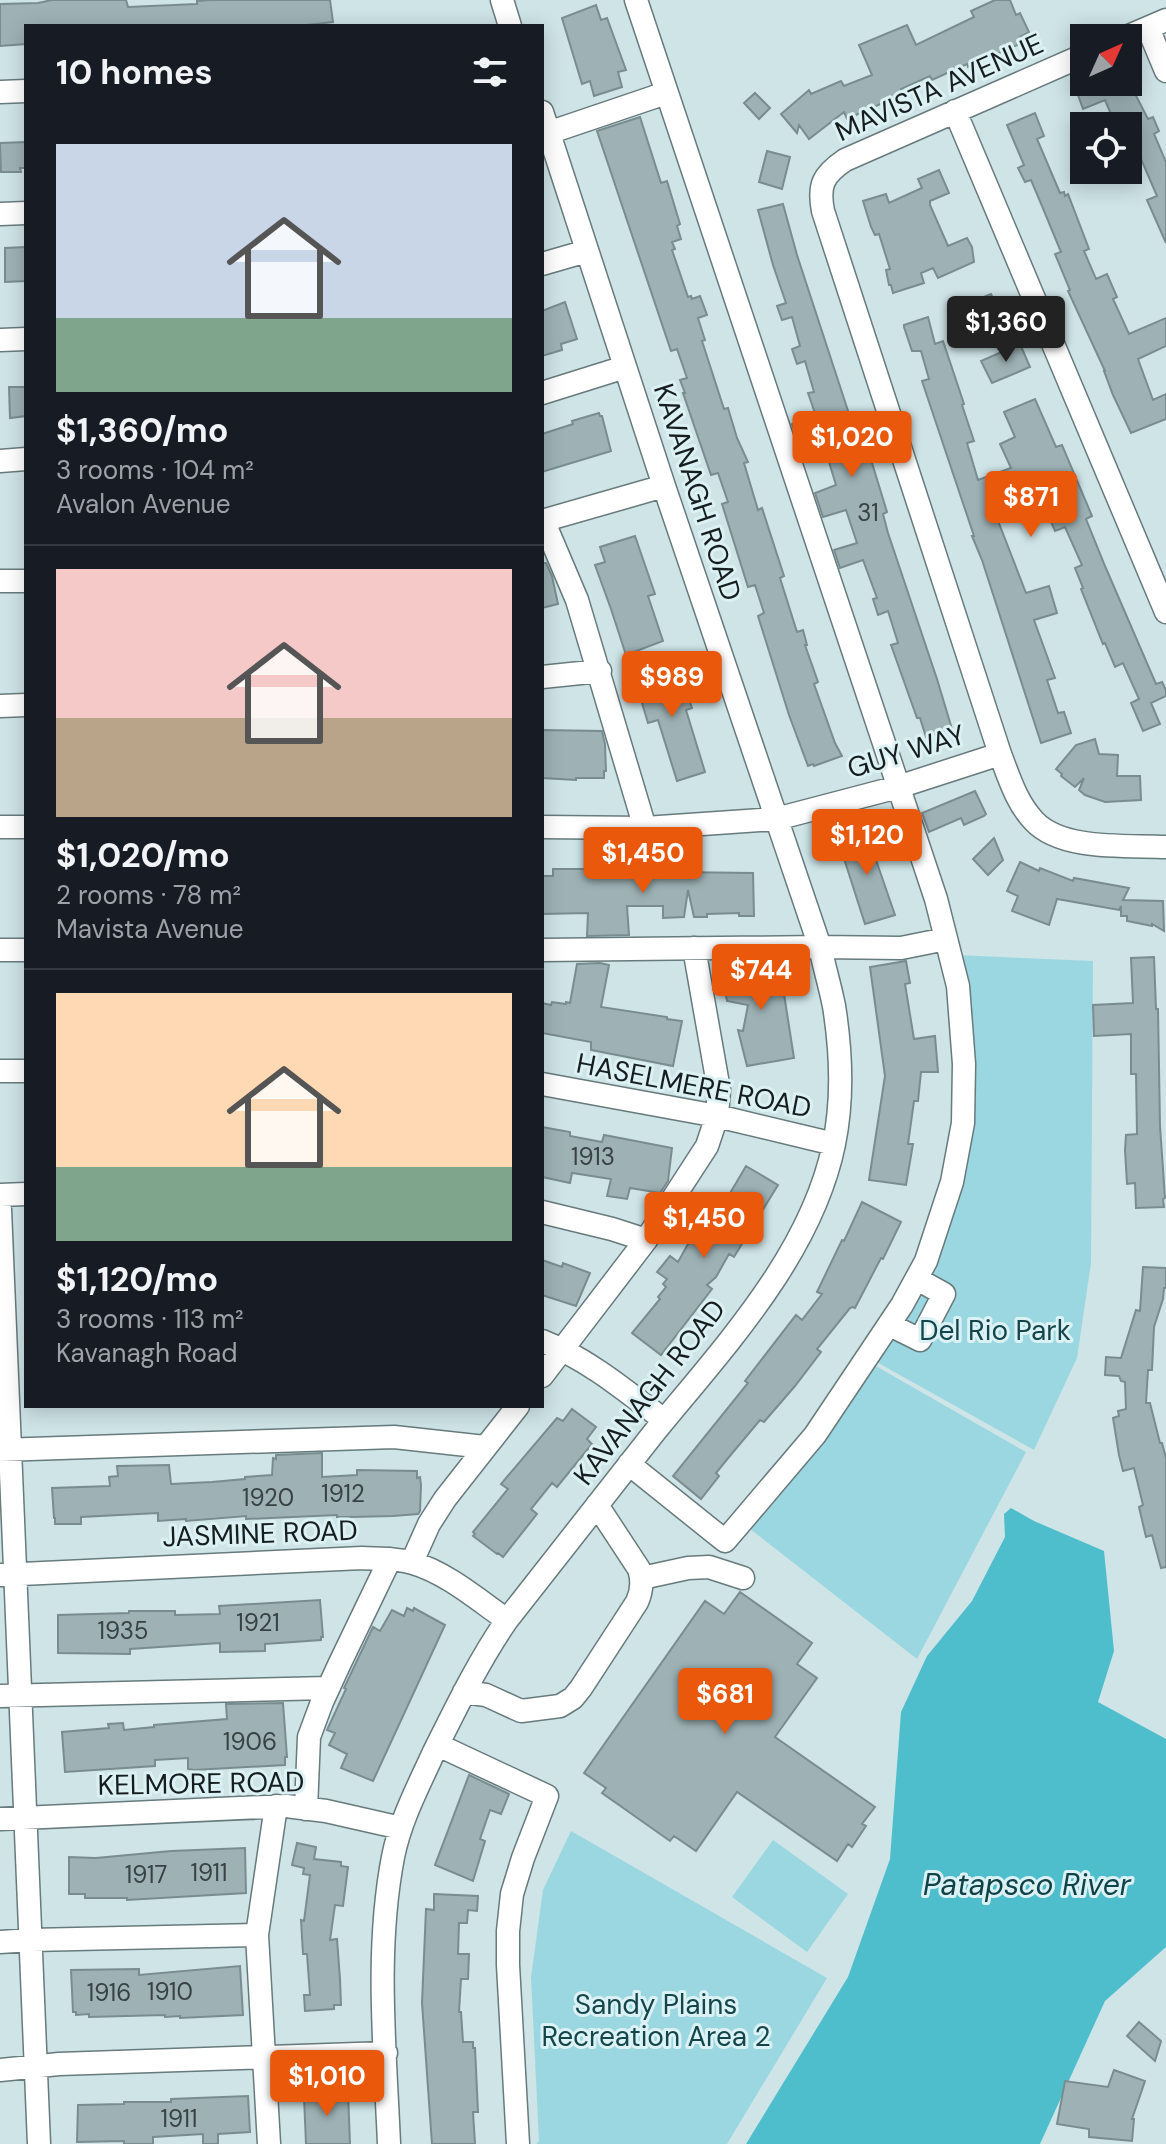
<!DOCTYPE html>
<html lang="en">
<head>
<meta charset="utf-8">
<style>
  :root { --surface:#171b24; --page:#20242c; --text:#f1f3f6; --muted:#9ea1a6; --line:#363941; --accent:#ea580c }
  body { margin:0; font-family:"DM Sans",sans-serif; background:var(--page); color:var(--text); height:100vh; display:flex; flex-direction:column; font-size:30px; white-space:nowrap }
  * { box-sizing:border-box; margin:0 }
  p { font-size:26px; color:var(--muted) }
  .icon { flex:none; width:44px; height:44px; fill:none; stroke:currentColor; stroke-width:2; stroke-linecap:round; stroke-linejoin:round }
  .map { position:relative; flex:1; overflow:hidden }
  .side { position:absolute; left:24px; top:24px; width:520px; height:1384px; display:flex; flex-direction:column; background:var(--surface); border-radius:0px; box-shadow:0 4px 20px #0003 }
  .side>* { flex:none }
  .needle { width:52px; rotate:45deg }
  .controls { position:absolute; left:1070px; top:24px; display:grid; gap:16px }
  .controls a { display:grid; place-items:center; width:72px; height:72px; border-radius:0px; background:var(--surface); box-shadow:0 4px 20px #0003; font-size:40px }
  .price { position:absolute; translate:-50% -68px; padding:0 18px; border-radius:8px; background:var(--accent); color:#fff; font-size:26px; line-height:52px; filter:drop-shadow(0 2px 4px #0008) }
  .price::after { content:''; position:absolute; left:50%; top:48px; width:24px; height:18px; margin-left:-12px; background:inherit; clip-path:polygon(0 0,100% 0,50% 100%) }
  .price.selected { background:#222; color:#fff }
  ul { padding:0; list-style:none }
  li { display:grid; align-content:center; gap:16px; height:424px; padding:0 32px }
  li+li { border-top:2px solid var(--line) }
  li span { display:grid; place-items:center; height:248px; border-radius:0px; color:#555 }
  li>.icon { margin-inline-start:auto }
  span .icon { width:144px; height:144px; fill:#fffc; stroke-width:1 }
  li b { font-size:34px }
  h2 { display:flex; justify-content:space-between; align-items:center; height:96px; padding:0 32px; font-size:34px }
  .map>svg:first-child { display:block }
  .green { fill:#9bd7e0 }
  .water { fill:#4ebecd }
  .building { fill:#9eb2b5; stroke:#798d90; stroke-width:2 }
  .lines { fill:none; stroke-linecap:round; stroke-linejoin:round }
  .minor-casing { stroke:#677a7c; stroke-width:25 }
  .minor { stroke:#fff; stroke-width:22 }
  .labels { text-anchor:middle; stroke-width:6; stroke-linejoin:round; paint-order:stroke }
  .number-label { font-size:24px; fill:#384244 }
  .street-label { font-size:28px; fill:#161d1f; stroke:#dbf1f4 }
  .park-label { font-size:28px; fill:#13464c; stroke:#dbf1f4 }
  .water-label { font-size:30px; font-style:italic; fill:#0f4249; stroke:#dbf1f4 }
</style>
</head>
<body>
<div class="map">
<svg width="1166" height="2144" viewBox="0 0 1166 2144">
  <rect width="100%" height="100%" fill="#cee4e7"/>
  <path class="green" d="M955,955L1093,961L1091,1263L1077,1358L1034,1450L873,1360L963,1145Z
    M874,1365L1026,1452L917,1659L749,1528Z
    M571,1831L827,1978L727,2144H536L539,2141L531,1977L543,1890Z
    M773,1840L848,1894L807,1952L732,1897Z"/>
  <path class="water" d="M1011,1508L1034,1521L1104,1551L1114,1651L1098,1702L1166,1739V1947L1105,2001L1040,2144H746L848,1977L890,1859L901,1712L927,1656L972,1601L1005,1537L1004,1514Z"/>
  <path class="building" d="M52,0H126L128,7L197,4V1L210,0H330L333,22L298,26H26V44L0,46V4L38,3Z
    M995,0H1010L1016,15L1020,13L1029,32L1020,37L1022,43L968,67L967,64L932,80L930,76L901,89L903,94L847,119L844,112L809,139L799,125L797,133L781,114L809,90L811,94L841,81L844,86L872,75L859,45L907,25L916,45L974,17L971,11Z
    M596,5L601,20L607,18L626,70L618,72L622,87L594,96L590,81L582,84L562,18Z
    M1108,82H1129L1148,119L1153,117L1159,131L1154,134L1166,162V243L1147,200L1157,196L1135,145L1128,148V126H1116L1105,100L1083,109L1078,95Z
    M755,93L770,108L759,119L744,103Z
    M1035,113L1044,136L1037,139L1060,193L1064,192L1065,196L1068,194L1089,249L1084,251L1096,279L1107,274L1117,297L1113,299L1129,334L1166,318V346L1138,359L1153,400L1166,394V419L1131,433L1113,395L1104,371H1105L1068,291L1070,290L1055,254L1061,252L1042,206L1031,180L1025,182L1018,168L1024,165L1007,125Z
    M640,117L661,183L667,181L680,224L677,226L681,239L672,242L675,249L672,250L688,297L691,296L692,299L700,296L707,315L698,318L705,340L702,341L724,409L728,408L737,438L748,462L744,463L758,510L762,508L784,576L780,578L797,632L803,630L807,645H805L818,682L814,684L835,743L842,756L814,766L813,764L808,766L789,715L758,616L764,613L755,585L748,587L722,504L728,502L718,473L711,475L683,393H685L680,380L687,378L677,349L671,351L597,131Z
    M26,142V168H20L21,172H1L0,143Z
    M767,151L790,157L782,189L759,182Z
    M939,170L949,193L930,201V205L948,246L967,238L972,247L974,262L938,278L933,268L921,273L924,283L893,293L891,285H889L886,270L890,269L879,234L875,235L871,227L863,201L886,194L889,203L922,188L918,179Z
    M783,204L797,255L852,423L855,422L866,454L869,453L887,512L883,514L888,533L937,679L952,729L926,737L920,718H917L891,645L898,643L888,611L878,615L873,599L877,598L863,560L840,568L834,550L857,543L846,510L823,517L815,493L836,485L822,439L800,446L792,424L816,416L808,393L814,392L805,361L797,364L792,349L800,346L792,317L782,320L777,306L786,303L773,265L758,210Z
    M26,247V281L5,282V248Z
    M991,294L1001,317L971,330L961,306Z
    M565,302L577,339L561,344L562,350L542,356V311Z
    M928,317L935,344L943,341L964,404L962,405L974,441L967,443L978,480L1011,468L1000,444L1015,437L1004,412L1035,399L1056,447L1062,445L1092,516L1086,519L1105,566L1156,684L1162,682L1166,690V696L1151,703L1160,724L1143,731L1131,703L1139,699L1123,663L1115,667L1105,643L1103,644L1081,589L1083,588L1075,568L1082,565L1065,527L1055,531L1041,498L995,513L1026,593L1049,586L1057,613L1034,620L1055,678L1047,680L1058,713L1064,712L1071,733L1041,743L982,560L972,536H974L922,381L929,379L921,351H912L904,327V325Z
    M1020,344L1030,367L992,383L981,361Z
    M9,387H26V416L10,418Z
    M599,413L600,416H602L611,451L542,472V434L573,424L572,421Z
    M635,536L655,594L648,596L663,641L626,655L611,609L595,565L605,562L600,547Z
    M542,563H546L552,576L558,604L542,608Z
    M678,667L692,708L686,710L705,772L677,781L658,720L648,723L635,680Z
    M542,730L602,731L605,744L606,771H604V778H576V780L542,778Z
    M1095,739L1099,754L1118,755L1117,776H1140L1141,800L1105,802L1085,795L1079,790L1084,778L1075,787L1061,776L1062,774L1056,769L1076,745Z
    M975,791L986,814L984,816L964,825L961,818L929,832L922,813Z
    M876,833L884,858L876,860L895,915L865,924L839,843Z
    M994,838L1003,860L988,875L973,859Z
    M1020,862L1039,871L1040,868L1073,881L1074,878L1129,888L1123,900L1163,901L1164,931L1152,924V926L1127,921V916H1121V906L1119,910L1057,899L1049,925L1012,911L1018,896L1007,891Z
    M553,869H642V871L675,870V872L753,873L754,916H739V913L707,914V917H694L688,890L684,917L663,918V906H627L629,935L587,936L588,913L542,914V876H553Z
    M1154,957L1156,1009H1158L1160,1126L1165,1198L1163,1199L1164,1207L1136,1208L1135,1183L1127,1184L1125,1150L1126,1135L1137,1134L1136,1074H1131V1034L1094,1036L1093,1005L1133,1003L1131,958Z
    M906,961L910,983L905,984L914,1039L935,1036L938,1072H921L918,1101H914L908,1144H913L906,1185L869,1180L885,1076L870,967Z
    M771,962H779L794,1058L747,1066L738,1030L743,1031L748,1005L727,1001L721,972Z
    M600,963L609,965L601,1007L667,1017V1019L682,1021L673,1066L591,1050V1042L542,1033V1003L551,1005L552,1002L566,1004V1002L570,1003L577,964Z
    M542,1127L570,1132V1136L602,1142L604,1135L672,1148L668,1181L660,1193L630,1188L627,1199L607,1196L611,1179L572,1173L570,1183L542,1177Z
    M746,1166L778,1185L734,1257L729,1254L716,1277L707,1285L712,1289L661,1355L632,1333L660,1299L658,1297L666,1287L663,1284L667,1279L657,1272L670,1256L678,1262L693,1235L697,1238L711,1214L716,1217Z
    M862,1202L901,1222L883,1259L881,1258L855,1308L852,1307L850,1308L817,1349L821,1352L795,1386L764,1422L760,1420L729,1457L716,1473L719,1476L701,1499L673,1476L748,1383L745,1381L796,1315L802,1320L822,1294L817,1292L842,1240L844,1241Z
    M542,1260L562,1267L563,1263L590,1273L576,1306L542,1295Z
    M1143,1267L1166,1268V1288H1164L1163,1299L1154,1327L1152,1370H1148L1146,1403H1150L1160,1443H1162L1166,1458V1567L1161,1568L1152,1535L1146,1537L1139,1507L1143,1505L1134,1468L1123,1471L1119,1455L1113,1418L1119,1416L1118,1411L1126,1409L1125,1382L1121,1381L1119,1376L1105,1375L1106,1357L1121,1358L1136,1310L1140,1311Z
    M572,1409L596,1427L587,1439L592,1444L557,1487L552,1483L531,1509L537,1514L503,1557L498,1553L497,1554L473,1536L475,1534L473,1532L508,1489L501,1484L557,1418L563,1421Z
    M322,1453V1477L357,1475V1470L417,1471V1478L420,1477L421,1485L420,1511L418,1514L393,1516L351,1517H337V1515L246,1519V1516L186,1521V1519L158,1521V1513L81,1517V1524H55V1518H54L52,1488L110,1486L109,1477L118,1476L117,1466L169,1465L171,1484L212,1482L245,1479V1477L272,1475L273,1458L276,1459V1455Z
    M740,1592L812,1643L797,1664L817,1678L775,1737L875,1807L862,1824L866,1826L852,1847L848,1844L837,1861L737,1792L696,1851L674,1836L670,1841L602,1793L606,1788L584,1773L705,1601L724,1614Z
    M320,1600L323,1637H321V1640L265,1644V1651L220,1652V1643L130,1649V1654L58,1653V1615L129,1613V1611H175V1615L220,1614L219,1606Z
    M407,1608L413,1611L414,1608L445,1625L373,1781L341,1768L347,1754L329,1745L335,1733L327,1730L346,1689L344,1688L373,1627L380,1631L392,1610L404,1616Z
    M283,1703L287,1757H285V1765L194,1770L188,1769V1758L155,1760V1766L65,1772L62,1732L109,1728L108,1724L123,1723L124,1730L154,1727V1725L227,1719L226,1704Z
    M469,1775L509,1794L501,1814L490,1810L480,1839L485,1841L473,1881L435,1865Z
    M297,1843L316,1847L314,1859L341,1862V1866L348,1867L343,1906L335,1905L330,1940L337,1939L340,1979L341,2005H334V2009L305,2011L304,1995H310L307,1954H303L301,1920L304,1921L310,1875L303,1874L304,1868L292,1865Z
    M245,1848L246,1893L127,1900V1898H85V1894H69V1857L96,1858L171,1851Z
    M434,1894L478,1896L477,1911L468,1910L467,1923H459L458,1954H469L468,1979H461L459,2012H461L463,2042H473V2048H475L478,2112H473L475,2144H432L422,2003L426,1909L434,1910Z
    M240,1966L243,2015L180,2018V2016L165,2017V2015L89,2017V2014L76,2015V2012H73L71,1970L139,1969V1975Z
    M1139,2022L1161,2041L1155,2061L1127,2036Z
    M1114,2070L1145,2081L1132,2119H1134L1132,2141L1089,2137V2129L1057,2124L1065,2081L1108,2087Z
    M348,2092L350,2144H306L304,2097L309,2096V2093Z
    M248,2096L250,2132L218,2134V2144H203V2134L153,2137V2144H124V2141L77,2142L78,2105L124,2104V2102H171V2099Z"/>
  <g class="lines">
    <g class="minor-casing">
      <path id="minor" d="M502,0L510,26
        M1148,28L1166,71
        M1124,38L1166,20
        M1084,55L845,160C823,175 818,185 823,211L1000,754C1009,777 1016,802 1034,821C1062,851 1127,845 1166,847
        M0,92L26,91
        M955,111L1166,612
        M542,135L666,93
        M0,214L26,213
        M542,264L587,251
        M0,340L26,339
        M542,393L625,367
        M0,461L26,459
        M543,520L577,600L645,828
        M542,521L664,486
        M0,581H26
        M542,677L600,671
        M0,706L26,705
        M0,827H26
        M542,827L645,828L776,819L898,787L1000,754
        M0,950H26
        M542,950L820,947L901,948L946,939
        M0,1071H26
        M542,1084L717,1116L834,1144
        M0,1195L26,1194
        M0,1209L39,2144
        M542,1212L612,1229L646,1240
        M890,1325L920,1340L944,1294L917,1279
        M542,1341C588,1359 626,1391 664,1420
        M542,1376L646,1240L707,1146L717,1116L719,1090L694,948
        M0,1450L394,1437L485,1447
        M629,1464L725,1541L815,1435L902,1305L926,1261L952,1182L963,1123L964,1064L958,986L936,899L636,0
        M412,1562L429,1524L445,1499L518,1406
        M0,1575L362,1558C379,1559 397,1558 413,1563C447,1573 478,1600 507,1620
        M642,1578L688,1568L709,1567L743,1578
        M464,1692L486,1695L521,1711L560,1706L573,1698L581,1688L637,1602C642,1591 643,1581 639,1569L597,1505
        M0,1696L328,1688
        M438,1745L547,1796L523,1858L512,1894L508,1931V1965L518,2144
        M306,1809L309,1737L322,1702L339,1665L390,1559
        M0,1819L286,1806L326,1811L401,1828
        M0,1942L31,1940L257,1935
        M0,2070L59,2064L386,2053
        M269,2144L257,1935L276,1806
        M389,2144C385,2048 375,1951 393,1857C400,1821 418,1787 433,1754C456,1708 478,1662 507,1620C555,1558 604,1496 653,1434C722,1349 811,1256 834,1144C843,1100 841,1050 834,1006C830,986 824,966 820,947L664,486L542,112"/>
    </g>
    <use href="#minor" class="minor"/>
  </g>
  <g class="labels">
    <g class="number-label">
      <text x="868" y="521">31</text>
      <text x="593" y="1165">1913</text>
      <text x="343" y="1502">1912</text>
      <text x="268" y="1506">1920</text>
      <text x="258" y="1631">1921</text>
      <text x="123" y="1639">1935</text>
      <text x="250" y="1750">1906</text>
      <text x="209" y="1881">1911</text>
      <text x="146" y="1883">1917</text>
      <text x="170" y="2000">1910</text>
      <text x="109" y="2001">1916</text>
      <text x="179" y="2127">1911</text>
    </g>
    <g class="street-label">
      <text transform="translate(939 87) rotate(-24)" y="10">MAVISTA AVENUE</text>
      <text transform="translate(698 492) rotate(72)" y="10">KAVANAGH ROAD</text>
      <text transform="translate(906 751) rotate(-17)" y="10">GUY WAY</text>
      <text transform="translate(694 1085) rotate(11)" y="10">HASELMERE ROAD</text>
      <text transform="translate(649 1392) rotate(-52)" y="10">KAVANAGH ROAD</text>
      <text transform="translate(260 1533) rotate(-2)" y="10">JASMINE ROAD</text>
      <text transform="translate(201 1783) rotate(-1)" y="10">KELMORE ROAD</text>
    </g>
    <g class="park-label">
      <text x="995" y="1340">Del Rio Park</text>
      <text x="656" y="2014">Sandy Plains<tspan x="656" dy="32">Recreation Area 2</tspan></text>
    </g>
    <g class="water-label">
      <text x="1027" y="1895">Patapsco River</text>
    </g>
  </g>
</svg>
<div class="controls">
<a><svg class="needle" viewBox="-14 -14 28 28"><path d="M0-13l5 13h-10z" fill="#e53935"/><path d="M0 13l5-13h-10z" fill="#9ea1a6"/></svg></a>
<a><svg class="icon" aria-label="locate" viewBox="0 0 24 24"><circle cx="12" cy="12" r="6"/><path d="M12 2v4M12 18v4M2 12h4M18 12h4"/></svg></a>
</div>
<b class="price selected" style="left:1006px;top:364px">$1,360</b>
<b class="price" style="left:852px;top:479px">$1,020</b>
<b class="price" style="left:1031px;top:539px">$871</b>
<b class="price" style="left:672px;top:719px">$989</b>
<b class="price" style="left:867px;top:877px">$1,120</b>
<b class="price" style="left:643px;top:895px">$1,450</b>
<b class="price" style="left:761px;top:1012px">$744</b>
<b class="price" style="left:704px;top:1260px">$1,450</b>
<b class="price" style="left:725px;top:1736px">$681</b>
<b class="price" style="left:327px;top:2118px">$1,010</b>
<section class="side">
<h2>10 homes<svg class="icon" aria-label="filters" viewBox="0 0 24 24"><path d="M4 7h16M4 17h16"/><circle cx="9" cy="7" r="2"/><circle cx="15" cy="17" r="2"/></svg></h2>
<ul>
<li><span style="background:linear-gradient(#c9d6e8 70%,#7fa58c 0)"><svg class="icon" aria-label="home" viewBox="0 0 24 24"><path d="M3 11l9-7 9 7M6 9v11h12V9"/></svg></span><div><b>$1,360/mo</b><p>3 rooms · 104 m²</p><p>Avalon Avenue</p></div></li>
<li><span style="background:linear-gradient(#f6c9c9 60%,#b9a48a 0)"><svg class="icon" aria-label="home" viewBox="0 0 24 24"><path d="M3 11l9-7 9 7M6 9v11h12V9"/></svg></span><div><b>$1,020/mo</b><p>2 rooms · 78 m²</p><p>Mavista Avenue</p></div></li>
<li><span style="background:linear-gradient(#ffd9b3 70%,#7fa58c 0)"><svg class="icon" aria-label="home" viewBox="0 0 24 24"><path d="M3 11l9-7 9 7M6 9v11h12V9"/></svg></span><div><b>$1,120/mo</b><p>3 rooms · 113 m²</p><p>Kavanagh Road</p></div></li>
</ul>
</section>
</div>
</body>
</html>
